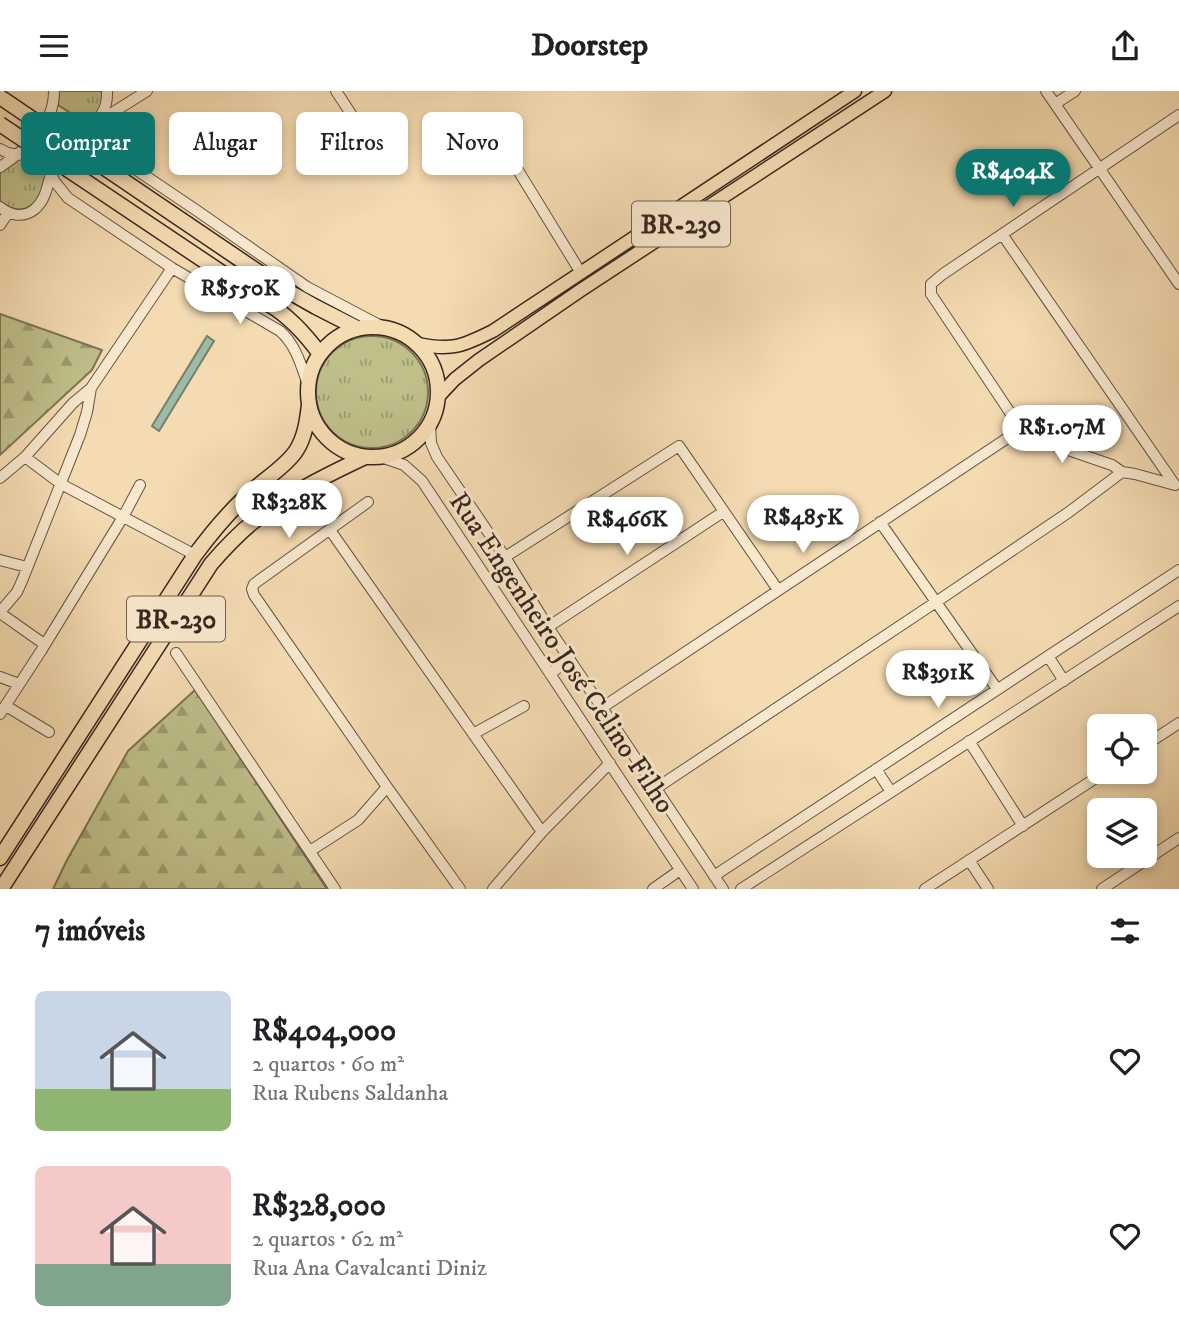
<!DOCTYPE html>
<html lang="pt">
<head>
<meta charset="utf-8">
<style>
  :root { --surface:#fff; --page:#f2f2f2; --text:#202124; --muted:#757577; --accent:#0f766e }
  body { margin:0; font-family:"IM FELL DW Pica",serif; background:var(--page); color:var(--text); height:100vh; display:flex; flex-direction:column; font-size:26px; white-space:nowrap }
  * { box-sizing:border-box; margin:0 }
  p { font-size:23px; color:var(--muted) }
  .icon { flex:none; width:38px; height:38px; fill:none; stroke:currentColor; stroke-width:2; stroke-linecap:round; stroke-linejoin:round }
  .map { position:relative; height:798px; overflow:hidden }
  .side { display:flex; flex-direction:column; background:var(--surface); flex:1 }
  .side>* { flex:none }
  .top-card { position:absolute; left:21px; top:21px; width:700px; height:63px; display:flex; gap:14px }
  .fabs { position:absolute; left:1087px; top:623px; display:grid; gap:14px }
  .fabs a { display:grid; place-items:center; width:70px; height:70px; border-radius:10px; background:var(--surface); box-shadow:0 4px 10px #0003; font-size:35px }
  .price { position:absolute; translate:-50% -60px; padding:0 16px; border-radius:24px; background:#fff; color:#222; font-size:23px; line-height:46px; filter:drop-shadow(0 2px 4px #0008) }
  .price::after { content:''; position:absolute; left:50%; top:42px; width:21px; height:16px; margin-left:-10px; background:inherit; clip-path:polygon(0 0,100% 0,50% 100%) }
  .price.active { background:var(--accent); color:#fff }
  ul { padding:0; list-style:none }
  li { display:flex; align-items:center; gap:21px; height:175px; padding:0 35px }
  li span { display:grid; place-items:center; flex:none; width:196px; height:140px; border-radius:10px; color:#555 }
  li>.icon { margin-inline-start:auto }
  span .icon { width:84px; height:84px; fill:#fffc; stroke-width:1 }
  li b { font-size:30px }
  h2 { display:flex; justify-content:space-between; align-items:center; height:84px; padding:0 35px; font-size:30px }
  .chip { padding:0 24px; border-radius:10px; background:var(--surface); box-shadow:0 4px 10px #0003; font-size:24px; line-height:63px }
  .chip.active { background:var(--accent); color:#fff }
  header { display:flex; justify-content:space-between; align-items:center; height:91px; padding:0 35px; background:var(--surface); font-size:32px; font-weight:800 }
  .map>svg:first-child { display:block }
  .grass { fill:url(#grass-tufts); stroke:#7b7354; stroke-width:2 }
  .forest { fill:url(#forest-firs); stroke:#7b7354; stroke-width:2 }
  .water { fill:#9dbca7; stroke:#748070; stroke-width:2 }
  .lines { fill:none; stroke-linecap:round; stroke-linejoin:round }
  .minor-casing { stroke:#665443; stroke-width:12 }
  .major-casing { stroke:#37271e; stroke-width:15 }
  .highway-casing { stroke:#37271e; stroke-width:17 }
  .minor { stroke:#f8e8cd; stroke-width:10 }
  .major { stroke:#f5dbb2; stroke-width:12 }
  .highway { stroke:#f5dbb2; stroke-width:14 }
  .highway-bridge-casing { stroke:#37271e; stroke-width:17; stroke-linecap:butt }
  .highway-bridge { stroke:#f5dbb2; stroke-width:14 }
  .labels { text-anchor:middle; stroke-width:6; stroke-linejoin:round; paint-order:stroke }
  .shield { fill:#f8e8cd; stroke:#716152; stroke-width:2 }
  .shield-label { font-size:26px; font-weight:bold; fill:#37271e }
  .street-label { font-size:28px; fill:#37271e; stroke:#f8e8cd }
</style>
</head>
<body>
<header><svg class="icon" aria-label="menu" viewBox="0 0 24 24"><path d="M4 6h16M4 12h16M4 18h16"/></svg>Doorstep<svg class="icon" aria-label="share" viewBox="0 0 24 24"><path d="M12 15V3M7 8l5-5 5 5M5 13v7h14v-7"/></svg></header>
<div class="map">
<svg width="1179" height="798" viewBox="0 0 1179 798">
  <defs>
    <pattern id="grass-tufts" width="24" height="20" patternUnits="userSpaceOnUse" patternTransform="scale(1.75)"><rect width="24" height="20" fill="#bfbf8a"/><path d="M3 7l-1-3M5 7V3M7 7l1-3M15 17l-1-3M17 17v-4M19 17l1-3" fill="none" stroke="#9c9b70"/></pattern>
    <pattern id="forest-firs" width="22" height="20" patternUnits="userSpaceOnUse" patternTransform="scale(1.75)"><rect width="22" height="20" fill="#bfbf8a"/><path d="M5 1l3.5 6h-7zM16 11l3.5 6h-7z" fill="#9c9b70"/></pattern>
  </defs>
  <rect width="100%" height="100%" fill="#f5dbb2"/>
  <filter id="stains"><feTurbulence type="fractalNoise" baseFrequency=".00286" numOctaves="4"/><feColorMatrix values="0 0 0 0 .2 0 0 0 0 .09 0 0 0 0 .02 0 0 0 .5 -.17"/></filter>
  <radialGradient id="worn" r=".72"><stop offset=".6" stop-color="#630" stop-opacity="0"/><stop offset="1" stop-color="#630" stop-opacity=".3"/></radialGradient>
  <path class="grass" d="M59,0H104V2L99,22L86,32L58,14Z
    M32,59L51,73C43,100 35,133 0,112V81L5,76Z
    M316 301a56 56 0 1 1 112 0a56 56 0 1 1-112 0Z"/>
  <path class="forest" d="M0,223L102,259L92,279L0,364Z
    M195,599L327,798H53L67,769L128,660Z"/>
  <path class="water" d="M207,245L214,250L159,340L152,335Z"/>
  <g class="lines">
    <g class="minor-casing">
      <path id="minor" d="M336,0L378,64
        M1046,0L1179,193
        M1055,13L1075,0
        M102,23L112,22L147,0
        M99,27C97,42 99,50 110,61L196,119L307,196L383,236
        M486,27L581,182
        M0,58L8,62L18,64
        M0,76C27,58 54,35 54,0
        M51,83L55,91L68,107L172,177L280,240C296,254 301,274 308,294
        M0,116C11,125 24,127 35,118C50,105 47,84 57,68C62,59 70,49 78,43C95,29 108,25 107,0
        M0,134L8,122
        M1002,143L1175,394
        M430,333L431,352L437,366L505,466L548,536L723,798
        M25,366L61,393L195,464
        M381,366L404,374L422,390L693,798
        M0,387L25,366L73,312L91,297L172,177
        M1175,394L1135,383L1122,381L1112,374L1039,349L1021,338L931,203V193L943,183L1179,24
        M368,411L254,493L252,498L254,504L387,696L460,798
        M880,431L997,598
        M330,439L542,741
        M505,466L679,355L778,499
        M0,469L27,476
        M0,521L17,501L22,490L80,344L87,321L91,297
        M0,522L44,553
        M548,536L723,421
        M176,562L335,798
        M1048,565L1064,590
        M550,583L570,568
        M0,586L19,593
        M6,615L49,641
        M603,616L1021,338
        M0,623L41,560L123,426L140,394
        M473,643L524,615
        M969,650L1023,735
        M1144,655L1179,632
        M876,678L891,701
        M655,698L936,511L1069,421L1122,381
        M310,760L358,729L387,696
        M969,769L988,798
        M714,785L1179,479
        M493,798L542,741L610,672
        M653,798L680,779
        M741,798L1179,515
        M925,798L1105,681
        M1102,798L1179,747"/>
    </g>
    <g class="major-casing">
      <path id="major" d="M418,253C452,260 463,255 493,240L855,0
        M438,306L455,288L479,269L581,199L885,0"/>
    </g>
    <g class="highway-casing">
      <path id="highway" d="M279,195L316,216L357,237
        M270,214C290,226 306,244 320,263
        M308 301a65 65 0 1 1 130 0a65 65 0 1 1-130 0Z
        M0,767L195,464C212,441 230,419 252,400C266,387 285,376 296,360C305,346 307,330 309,314
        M1,798L211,473C224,458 237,444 253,431C286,404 327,384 365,366"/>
    </g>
    <use href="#minor" class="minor"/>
    <use href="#major" class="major"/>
    <use href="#highway" class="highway"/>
    <g class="highway-bridge-casing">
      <path id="highway-bridge" d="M0,6L279,195
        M0,33L270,214"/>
    </g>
    <use href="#highway-bridge" class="highway-bridge"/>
  </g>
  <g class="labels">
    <g class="shield">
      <rect x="632" y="110.5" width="98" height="45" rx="5"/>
      <rect x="127" y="505.5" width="98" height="45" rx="5"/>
    </g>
    <g class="shield-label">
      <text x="681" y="142">BR-230</text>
      <text x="176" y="537">BR-230</text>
    </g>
    <g class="street-label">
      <text transform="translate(563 561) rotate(56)" y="10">Rua Engenheiro José Celino Filho</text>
    </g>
  </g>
  <rect width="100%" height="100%" filter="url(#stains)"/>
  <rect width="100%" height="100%" fill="url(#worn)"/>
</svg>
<div class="fabs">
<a><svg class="icon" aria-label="locate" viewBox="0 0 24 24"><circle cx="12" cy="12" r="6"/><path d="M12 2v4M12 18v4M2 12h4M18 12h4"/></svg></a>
<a><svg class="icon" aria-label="layers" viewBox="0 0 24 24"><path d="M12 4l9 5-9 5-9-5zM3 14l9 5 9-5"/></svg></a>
</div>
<b class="price active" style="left:1013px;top:118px">R$404K</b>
<b class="price" style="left:240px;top:235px">R$550K</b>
<b class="price" style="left:1062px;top:374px">R$1.07M</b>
<b class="price" style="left:289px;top:449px">R$328K</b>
<b class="price" style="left:803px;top:464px">R$485K</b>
<b class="price" style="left:627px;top:466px">R$466K</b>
<b class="price" style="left:938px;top:619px">R$391K</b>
<div class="top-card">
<a class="chip active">Comprar</a>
<a class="chip">Alugar</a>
<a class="chip">Filtros</a>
<a class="chip">Novo</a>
</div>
</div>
<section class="side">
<h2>7 imóveis<svg class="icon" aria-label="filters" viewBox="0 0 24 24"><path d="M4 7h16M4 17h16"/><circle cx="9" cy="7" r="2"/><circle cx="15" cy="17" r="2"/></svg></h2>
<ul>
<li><span style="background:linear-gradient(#c9d6e8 70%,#8fb573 0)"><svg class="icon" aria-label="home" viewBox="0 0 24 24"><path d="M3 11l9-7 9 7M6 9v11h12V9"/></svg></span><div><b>R$404,000</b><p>2 quartos · 60 m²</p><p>Rua Rubens Saldanha</p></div><svg class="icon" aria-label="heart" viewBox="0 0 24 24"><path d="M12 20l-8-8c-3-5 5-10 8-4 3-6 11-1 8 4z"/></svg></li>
<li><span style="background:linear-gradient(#f6c9c9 70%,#7fa58c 0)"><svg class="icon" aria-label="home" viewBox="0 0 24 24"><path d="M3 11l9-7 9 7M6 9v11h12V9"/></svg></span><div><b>R$328,000</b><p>2 quartos · 62 m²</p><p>Rua Ana Cavalcanti Diniz</p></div><svg class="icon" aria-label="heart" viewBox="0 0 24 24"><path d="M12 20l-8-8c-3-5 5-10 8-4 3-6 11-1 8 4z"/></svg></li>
</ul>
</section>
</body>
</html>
